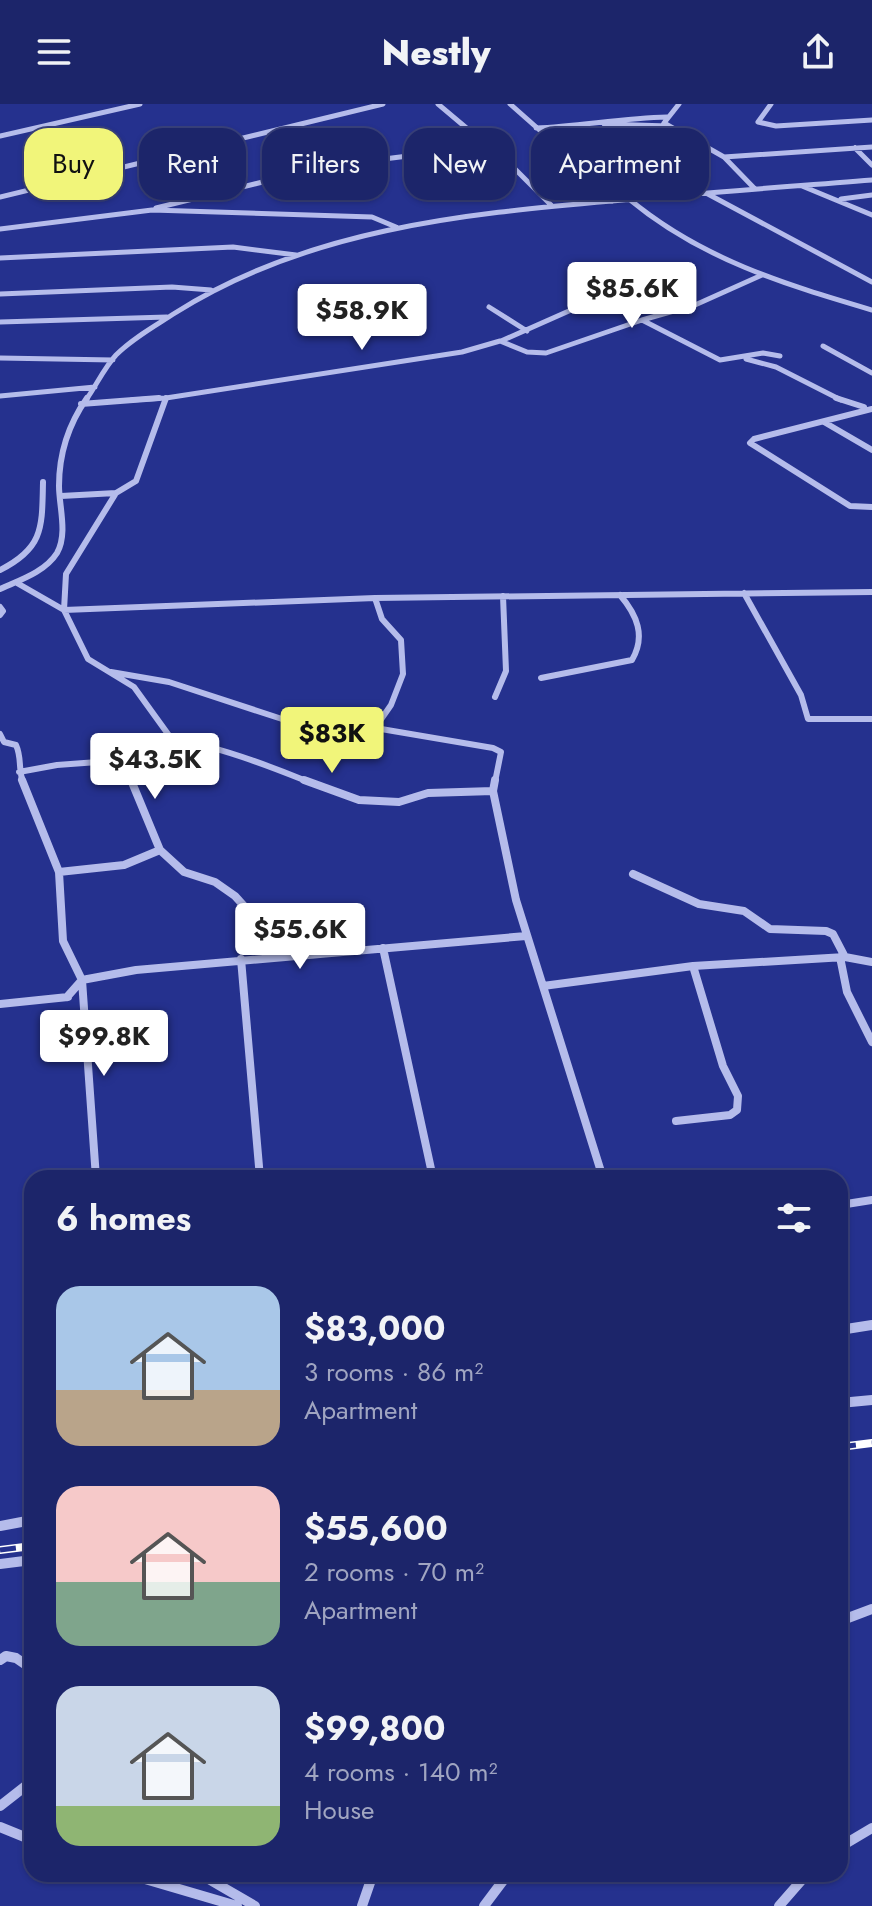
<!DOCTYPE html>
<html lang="en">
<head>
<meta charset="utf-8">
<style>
  :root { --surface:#1c256a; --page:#293172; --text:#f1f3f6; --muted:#a0a5c1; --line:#3a427e; --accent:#f1f57a }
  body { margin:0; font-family:Jost,sans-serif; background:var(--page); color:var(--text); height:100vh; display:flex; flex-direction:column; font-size:30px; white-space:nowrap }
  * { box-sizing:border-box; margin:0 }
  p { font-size:26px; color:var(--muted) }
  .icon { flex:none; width:44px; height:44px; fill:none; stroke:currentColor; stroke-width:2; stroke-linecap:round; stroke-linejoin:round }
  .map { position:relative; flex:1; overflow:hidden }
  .details { position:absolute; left:24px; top:1066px; width:824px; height:712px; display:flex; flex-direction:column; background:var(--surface); border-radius:24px; box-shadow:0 2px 6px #0004,0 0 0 2px var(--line) }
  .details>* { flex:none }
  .top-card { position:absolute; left:24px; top:24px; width:824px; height:72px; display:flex; gap:16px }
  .price { position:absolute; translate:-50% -68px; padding:0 18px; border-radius:8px; background:#fff; color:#222; font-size:26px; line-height:52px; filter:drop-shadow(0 2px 4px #0008) }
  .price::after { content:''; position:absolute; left:50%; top:48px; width:24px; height:18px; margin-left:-12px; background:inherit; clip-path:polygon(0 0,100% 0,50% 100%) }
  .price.selected { background:var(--accent); color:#111 }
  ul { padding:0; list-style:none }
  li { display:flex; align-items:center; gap:24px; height:200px; padding:0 32px }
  li span { display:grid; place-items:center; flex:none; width:224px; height:160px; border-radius:24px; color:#555 }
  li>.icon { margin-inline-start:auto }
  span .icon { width:96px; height:96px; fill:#fffc; stroke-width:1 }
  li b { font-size:34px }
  h2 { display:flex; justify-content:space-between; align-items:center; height:96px; padding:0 32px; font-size:34px }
  .tag { padding:0 28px; border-radius:24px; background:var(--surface); box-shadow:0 2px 6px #0004,0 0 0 2px var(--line); font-size:28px; line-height:72px }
  .tag.selected { background:var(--accent); color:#111 }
  header { display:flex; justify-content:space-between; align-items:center; height:104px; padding:0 32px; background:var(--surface); font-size:36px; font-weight:800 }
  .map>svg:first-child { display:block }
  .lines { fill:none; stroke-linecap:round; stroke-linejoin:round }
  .minor-far3 { stroke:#b5bceb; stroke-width:5 }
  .minor-far2 { stroke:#b5bceb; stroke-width:6 }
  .minor-far1 { stroke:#b5bceb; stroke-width:8 }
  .minor { stroke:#b5bceb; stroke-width:10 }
  .rail-casing { stroke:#fff; stroke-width:8 }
  .rail { stroke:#25318e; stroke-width:5; stroke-dasharray:16; stroke-linecap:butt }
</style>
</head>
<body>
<header><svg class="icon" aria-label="menu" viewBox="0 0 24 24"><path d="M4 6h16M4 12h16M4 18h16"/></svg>Nestly<svg class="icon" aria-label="share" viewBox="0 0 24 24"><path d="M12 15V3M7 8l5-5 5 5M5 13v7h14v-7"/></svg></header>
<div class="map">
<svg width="872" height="1802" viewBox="0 0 872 1802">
  <rect width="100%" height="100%" fill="#25318e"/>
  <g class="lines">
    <path class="minor-far3" d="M438,0L514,64L551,101
      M510,0L587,68L613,97
      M679,0L664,19L724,53
      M771,0L758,18L776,22L872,16
      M604,20L668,22
      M536,24C580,22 623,14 667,13
      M0,32L140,0
      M855,44L872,61
      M802,82L872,111
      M755,85L724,53L872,43
      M706,89L872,178
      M0,93L383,0
      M629,95C701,155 784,180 872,206
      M841,95L872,91
      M156,104L328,62L488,42
      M0,125L152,106L372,113L396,123
      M0,154L233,143L296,151
      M762,171L695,201L642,216L720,256L763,249L780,252
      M0,190L172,183L211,186
      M489,203L527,227
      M0,218L167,213
      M501,237L614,187
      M823,242L872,269
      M0,254L113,256
      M746,255L776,263L841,296
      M0,292L95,283
      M86,296C96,282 104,264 116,251C133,234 155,222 175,209C306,126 461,110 612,97C698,89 785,83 872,76
      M131,296L166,294L462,248L500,237L527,248L546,249L642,216"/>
    <path class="minor-far2" d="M836,294L864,303
      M81,300L159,294
      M872,305L754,335L750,339L850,402L872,403
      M824,318L872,346
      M61,392L116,389L136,377L166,294
      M0,466C44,444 42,423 43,378
      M17,479L64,506L88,555L134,583L173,637
      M0,485C20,476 45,468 57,449C68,430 59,402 59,382C59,349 68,321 87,294
      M744,489L801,591L808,615H872
      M375,494L382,515L401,536L403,570L391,601L375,624
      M0,503L3,507L0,511
      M64,506L375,494L872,488
      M64,506L66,470L116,389
      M111,568L169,578L282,615L310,619L340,618L493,644L501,648L495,678
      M541,574L632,556C646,532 637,511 620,491
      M495,593L506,567L503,492
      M0,630L4,638L16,641C22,654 18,665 23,678
      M19,668L57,661L125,656
      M131,678L126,645C161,616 271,663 309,678"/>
    <path class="minor-far1" d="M22,676L59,768L63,837L82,876L96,1074
      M131,676L160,746
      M304,676L359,696L399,698L428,689L493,687
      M495,676L493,687L516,796L603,1074
      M59,768L124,761L160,746L184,768L215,778L235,792L263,823L300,851
      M633,770L699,800L744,807L770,825L826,827L833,830L845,853L872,858
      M383,844L433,1074
      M840,853L847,888L872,938
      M241,855L260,1074
      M543,882L693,862L845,853
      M67,893L82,876L136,866L526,832
      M0,900L68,893
      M676,1017L730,1011L737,1006L738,992L723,962L693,862
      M840,1101L872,1096"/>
    <path class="minor" d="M840,1226L872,1221
      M840,1299L872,1296
      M0,1422L32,1416
      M0,1460L32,1456
      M840,1517L872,1505
      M0,1556L6,1552L16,1554L32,1565
      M0,1702L32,1677
      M0,1723L32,1736
      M840,1743L872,1724
      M128,1770L237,1802
      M200,1770L255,1802
      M362,1802L373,1770
      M484,1802L508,1770
      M779,1802L807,1770"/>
    <g class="rail-casing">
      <path id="rail" d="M840,1343L872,1339
        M0,1446L32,1442"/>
    </g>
    <use href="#rail" class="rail"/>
  </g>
</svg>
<b class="price" style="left:632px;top:226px">$85.6K</b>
<b class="price" style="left:362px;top:248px">$58.9K</b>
<b class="price selected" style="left:332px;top:671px">$83K</b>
<b class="price" style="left:155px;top:697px">$43.5K</b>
<b class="price" style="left:300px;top:867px">$55.6K</b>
<b class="price" style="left:104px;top:974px">$99.8K</b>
<div class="top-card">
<a class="tag selected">Buy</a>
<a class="tag">Rent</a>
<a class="tag">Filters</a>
<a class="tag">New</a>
<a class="tag">Apartment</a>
</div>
<section class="details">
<h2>6 homes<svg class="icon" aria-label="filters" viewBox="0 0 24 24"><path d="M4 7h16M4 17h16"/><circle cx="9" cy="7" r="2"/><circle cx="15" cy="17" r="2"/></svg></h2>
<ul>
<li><span style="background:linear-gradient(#a9c7e8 65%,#b9a48a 0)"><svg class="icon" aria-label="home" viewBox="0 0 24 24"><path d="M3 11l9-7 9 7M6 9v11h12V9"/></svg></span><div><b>$83,000</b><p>3 rooms · 86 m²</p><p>Apartment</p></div></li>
<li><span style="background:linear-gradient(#f6c9c9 60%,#7fa58c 0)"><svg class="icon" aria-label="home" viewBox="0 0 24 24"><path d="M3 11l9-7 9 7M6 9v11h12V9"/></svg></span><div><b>$55,600</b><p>2 rooms · 70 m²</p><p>Apartment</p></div></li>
<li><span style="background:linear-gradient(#c9d6e8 75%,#8fb573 0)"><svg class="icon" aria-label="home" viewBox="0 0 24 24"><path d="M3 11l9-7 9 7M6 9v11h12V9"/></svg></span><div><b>$99,800</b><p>4 rooms · 140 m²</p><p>House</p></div></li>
</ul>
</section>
</div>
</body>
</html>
